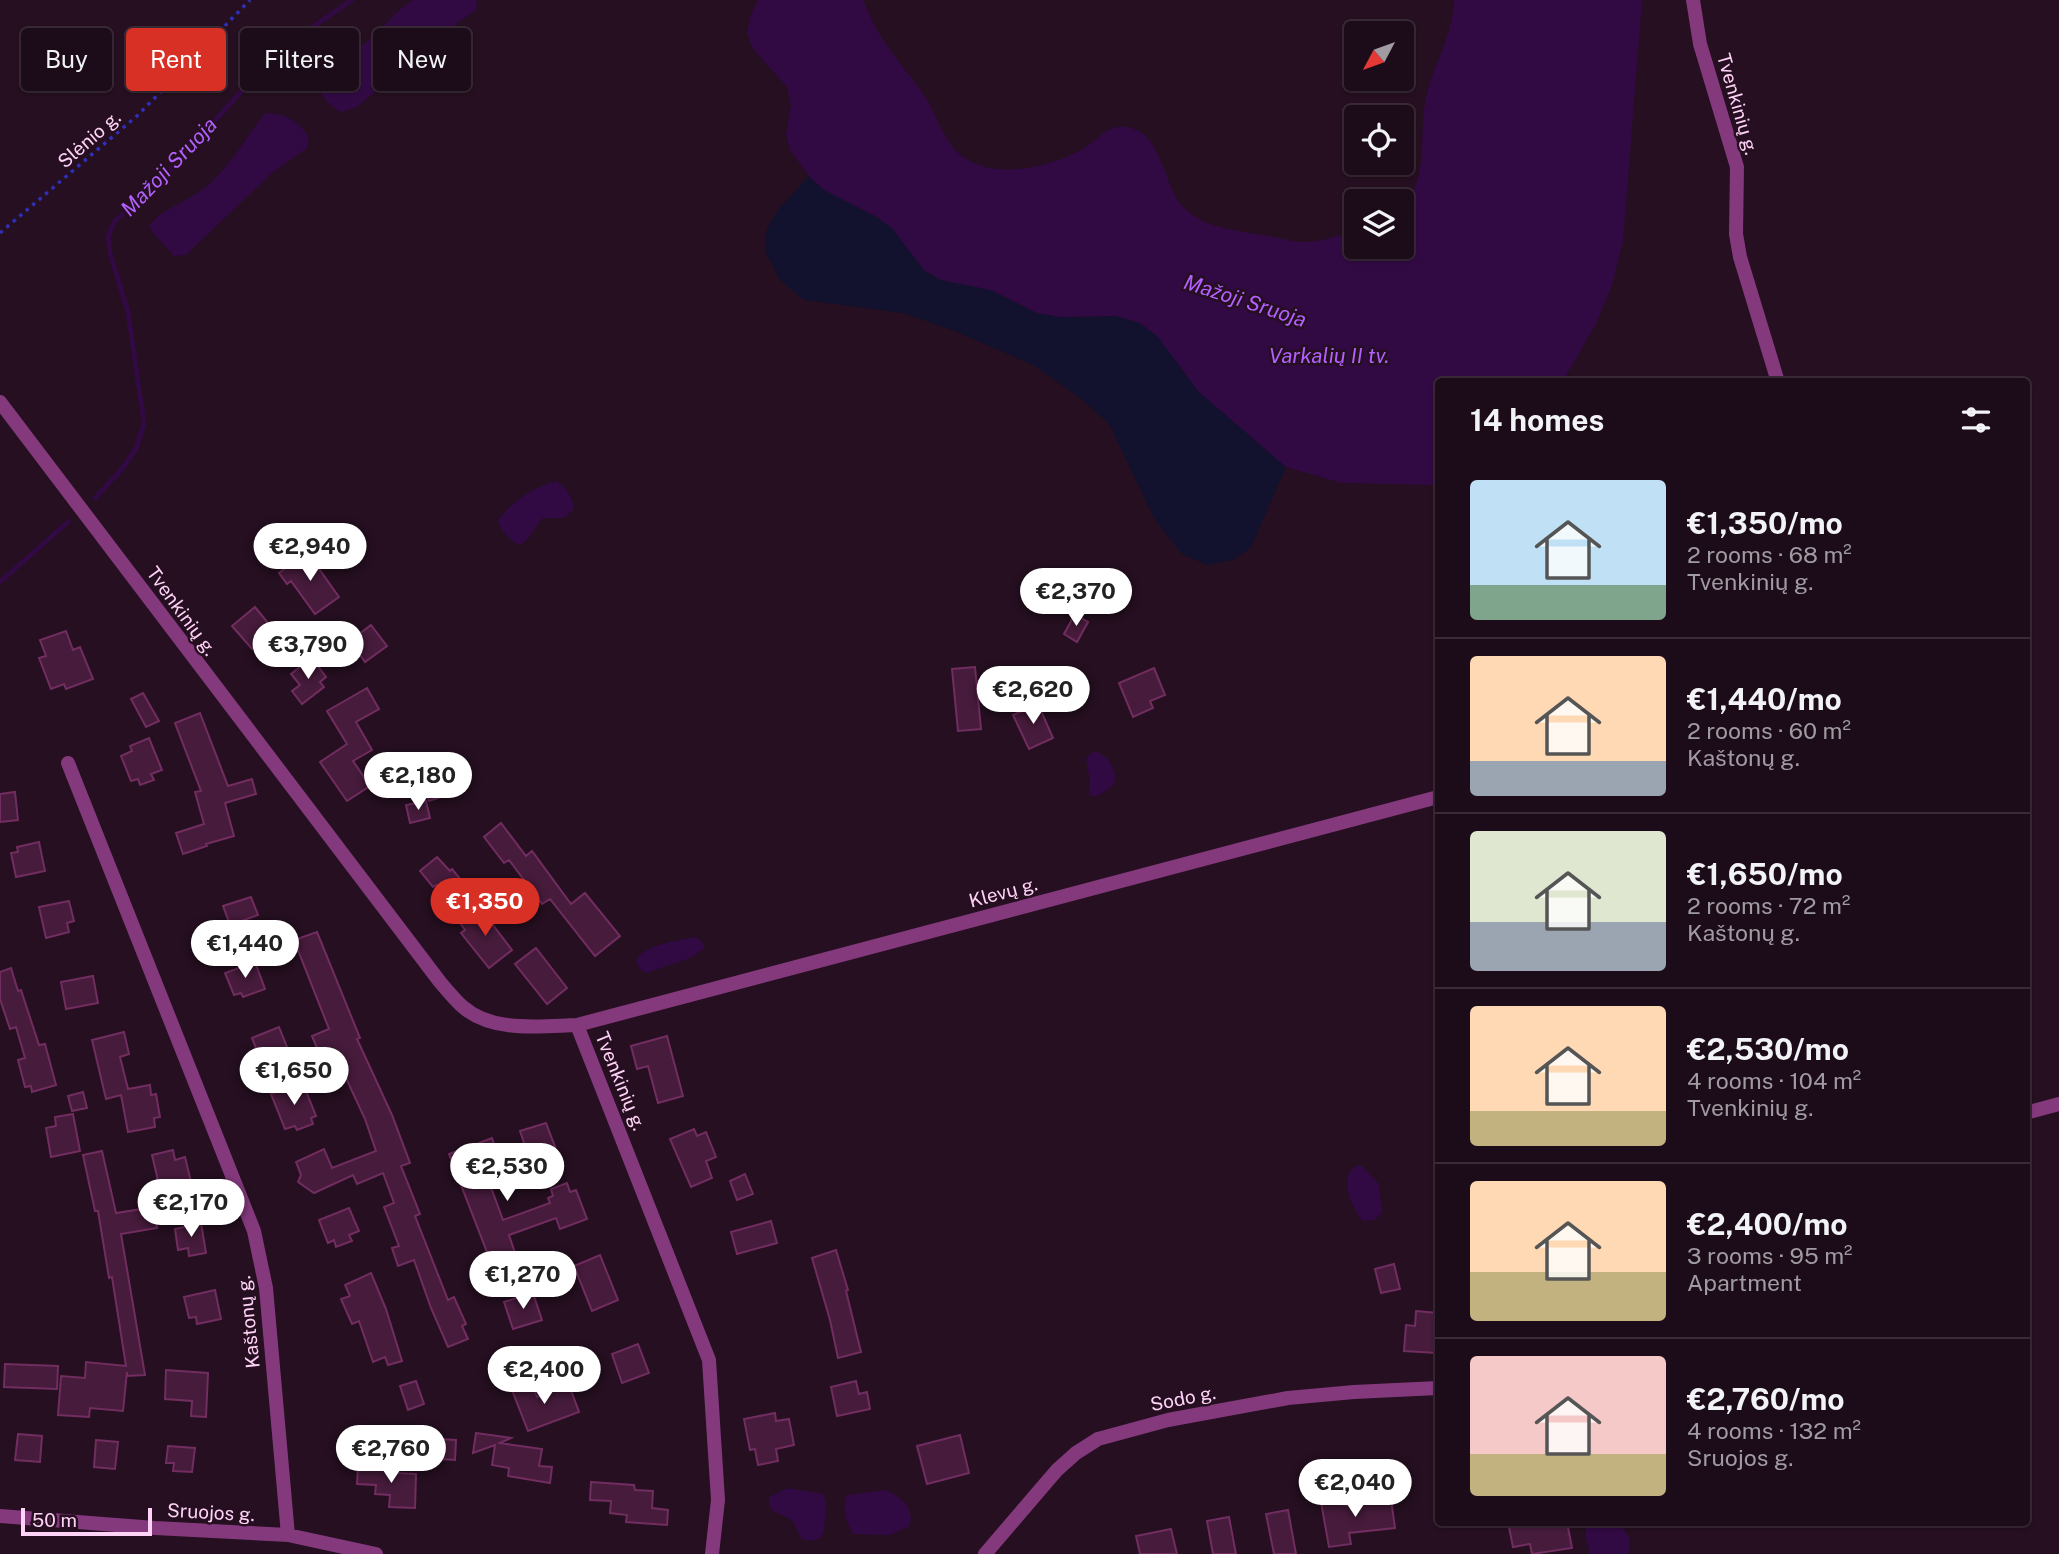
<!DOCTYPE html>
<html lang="en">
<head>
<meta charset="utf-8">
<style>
  :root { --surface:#1c0b18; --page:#251421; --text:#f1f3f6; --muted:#a09ba2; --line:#3a2b37; --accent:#d93025 }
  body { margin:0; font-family:"Public Sans",sans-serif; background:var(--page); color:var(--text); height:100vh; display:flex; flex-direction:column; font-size:26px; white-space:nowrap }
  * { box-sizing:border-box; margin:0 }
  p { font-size:23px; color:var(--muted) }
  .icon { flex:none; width:38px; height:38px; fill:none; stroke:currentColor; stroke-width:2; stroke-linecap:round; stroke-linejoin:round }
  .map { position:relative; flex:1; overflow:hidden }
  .panel { position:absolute; left:1435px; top:378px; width:595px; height:1148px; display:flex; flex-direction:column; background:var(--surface); border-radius:7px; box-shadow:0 2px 5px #0004,0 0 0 2px var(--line) }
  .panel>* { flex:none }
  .hud { position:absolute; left:21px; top:28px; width:665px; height:63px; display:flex; gap:14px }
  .needle { width:46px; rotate:229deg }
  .controls { position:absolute; left:1344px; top:21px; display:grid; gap:14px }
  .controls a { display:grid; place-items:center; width:70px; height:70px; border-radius:7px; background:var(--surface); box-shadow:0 2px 5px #0004,0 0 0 2px var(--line); font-size:35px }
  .scale { position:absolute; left:21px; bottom:18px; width:131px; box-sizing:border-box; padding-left:7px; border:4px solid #ffd2f7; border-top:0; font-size:19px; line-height:24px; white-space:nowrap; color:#ffd2f7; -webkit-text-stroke:5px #250f20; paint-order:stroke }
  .price { position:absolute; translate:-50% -60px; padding:0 16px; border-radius:24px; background:#fff; color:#222; font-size:23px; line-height:46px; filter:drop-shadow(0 2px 4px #0008) }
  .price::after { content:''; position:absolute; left:50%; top:42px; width:21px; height:16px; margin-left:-10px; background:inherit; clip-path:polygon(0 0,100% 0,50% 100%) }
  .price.current { background:var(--accent); color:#fff }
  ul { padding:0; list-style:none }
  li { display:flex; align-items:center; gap:21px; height:175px; padding:0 35px }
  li+li { border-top:2px solid var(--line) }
  li span { display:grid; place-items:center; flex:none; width:196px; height:140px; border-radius:7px; color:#555 }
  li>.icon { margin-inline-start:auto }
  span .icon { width:84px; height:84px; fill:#fffc; stroke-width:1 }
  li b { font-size:30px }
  h2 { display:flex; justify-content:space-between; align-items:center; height:84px; padding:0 35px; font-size:30px }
  .pill { padding:0 24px; border-radius:7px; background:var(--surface); box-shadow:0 2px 5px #0004,0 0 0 2px var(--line); font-size:24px; line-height:63px }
  .pill.current { background:var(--accent); color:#fff }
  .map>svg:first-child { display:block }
  .green { fill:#12122f }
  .water { fill:#310a43 }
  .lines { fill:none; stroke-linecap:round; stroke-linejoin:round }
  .stream { stroke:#310a43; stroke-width:5 }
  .building { fill:#461b3b; stroke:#722d60; stroke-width:2 }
  .path { stroke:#2f2fb7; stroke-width:3.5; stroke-dasharray:3.5 5; stroke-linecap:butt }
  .street { stroke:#84397d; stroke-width:14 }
  .labels { text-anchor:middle; stroke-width:5; stroke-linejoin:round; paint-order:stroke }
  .street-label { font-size:19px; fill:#ffd2f7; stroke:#250f20 }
  .water-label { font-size:21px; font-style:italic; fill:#b360ff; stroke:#250f20 }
</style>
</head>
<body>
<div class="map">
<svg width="2059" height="1554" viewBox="0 0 2059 1554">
  <rect width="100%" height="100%" fill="#250f20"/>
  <path class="green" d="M809,176L825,190L877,217L892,228L924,270L941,280L991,290L1038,313L1061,317L1116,316L1140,323L1158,337L1199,392L1286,467L1251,547L1233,560L1207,565L1182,554L1155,520L1109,424L1079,397L1033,365L957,332L903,313L804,300L780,280L766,253L765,233L777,211Z"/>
  <path class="water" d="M413,0H477L476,10L449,29L357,107L341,112C323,103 313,83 314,63C330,52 352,53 367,42C383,29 394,11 413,0Z
    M758,0H863C869,13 874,26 882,38C895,59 912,77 926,98C935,113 941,131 951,145C980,183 1043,170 1079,151C1101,139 1111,117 1139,131C1157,139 1167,182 1177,199C1196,229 1237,230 1268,236C1280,238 1293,242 1305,242C1323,242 1339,235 1356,230V247H1402V205C1429,182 1419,136 1425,103C1431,68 1453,37 1454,0H1642L1623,241L1612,285L1597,322L1563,381L1438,382V485L1342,483L1286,467L1199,392L1158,337L1140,323L1116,316L1061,317L1037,313L991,290L941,280L924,270L892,228L877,217L824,190L809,176L790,150L786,134L791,105L787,87L753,49L747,33L751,14Z
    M265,113C286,114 299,120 309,138L307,148L272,173L186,255L174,256L153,233L149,226C163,208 185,203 203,189C229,169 245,138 265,113Z
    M556,481C567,488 572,496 574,509L564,518H543C535,526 529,542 519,545C509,539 501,532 498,520C513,501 533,487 556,481Z
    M1095,751C1109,757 1114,766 1116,780L1110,788L1096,797L1089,795L1090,780L1086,759L1090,754Z
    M695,937L701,941L705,947L693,957L646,973L641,970L636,961C643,944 678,941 695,937Z
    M1356,1166H1362L1379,1184L1382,1213L1374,1220L1363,1221C1351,1208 1338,1177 1356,1166Z
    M788,1488L823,1494C827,1502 826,1508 825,1517C824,1534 825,1543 803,1540C797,1534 797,1525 791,1520C781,1512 767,1515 769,1497Z
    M886,1490C901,1497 916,1509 909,1527L889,1535L853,1534C846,1523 841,1507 847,1495Z
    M1586,1523H1620L1629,1538V1552L1627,1554H1590L1586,1539Z"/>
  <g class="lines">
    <path class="stream" d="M95,498L122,469L137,447L144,423L128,312L110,253L108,236L115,221L168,172L280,49L352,0
      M0,582L68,522"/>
  </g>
  <path class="building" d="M307,552L339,597L315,614L291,581L287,584L279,573Z
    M255,607L277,634L262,646L260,643L252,649L232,626Z
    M1075,614L1088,622L1077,642L1064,634Z
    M371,625L387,646L365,662L350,641Z
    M66,631L73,650L80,647L93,679L66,689L64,684L51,689L39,658L46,656L40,640Z
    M312,658L326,677L320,682L324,687L302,704L292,691L300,685L291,674Z
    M975,667L981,729L958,731L952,669Z
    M1154,668L1165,695L1150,701L1153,708L1133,717L1119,683Z
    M367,688L379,709L356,722L372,750L353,761L370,786L347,801L320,762L347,744L327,711Z
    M143,693L159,721L146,727L131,699Z
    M1038,704L1053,738L1029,749L1013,715Z
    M200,713L228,786L252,779L256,794L225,803L234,836L206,844L207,846L183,854L176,833L204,824L195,792L201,791L175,723Z
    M149,738L162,770L151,774L154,780L140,785L138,779L131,781L121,756L132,751L130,746Z
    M450,755L462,790L429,801L422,778L431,775L427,762Z
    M15,792L18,820L0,822V794Z
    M426,801L430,818L410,823L406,805Z
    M501,823L526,856L532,851L571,904L585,893L620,936L595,956L550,899L542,904L509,860L504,863L484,837Z
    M39,842L45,871L16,877L11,853L18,852L17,847Z
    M437,857L450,871L452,869L461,880L444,895L436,885L433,887L420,871Z
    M251,897L258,915L230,925L223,906Z
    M69,901L74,921L67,923L69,932L46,938L39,907Z
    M480,908L512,950L489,968L461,933L465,930L460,923Z
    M317,932L360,1038L357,1039L392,1115L410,1163L401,1166L420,1214L415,1216L448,1300L454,1297L466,1324L462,1326L468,1339L448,1347L431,1308L414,1260L398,1266L392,1248L399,1246L384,1207L394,1203L383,1173L357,1184L353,1175L314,1193L298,1182L301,1175L296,1162L324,1149L332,1168L376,1151L365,1119L333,1050L320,1055L312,1036L329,1029L294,940Z
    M536,948L567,988L547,1004L515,964Z
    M255,962L265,989L243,997L241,993L234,995L225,973Z
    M11,968L18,991L21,990L39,1045L45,1044L56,1085L32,1092L31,1086L25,1087L18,1060L25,1058L16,1027L10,1029L0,999V972Z
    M93,976L98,1003L66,1009L61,982Z
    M279,1027L291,1057L264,1068L252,1038Z
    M124,1032L129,1054L120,1057L128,1089L150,1085L151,1095L156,1094L160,1117L154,1118L155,1127L128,1132L121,1095L106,1099L92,1040Z
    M667,1036L683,1096L658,1103L648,1066L637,1069L631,1046Z
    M302,1081L316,1116L311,1118L313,1124L297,1130L295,1126L285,1129L271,1094Z
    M83,1092L87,1108L72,1111L68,1096Z
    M73,1114L80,1151L51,1157L46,1128L56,1126L55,1117Z
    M546,1123L557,1152L530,1161L520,1131Z
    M694,1129L697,1136L706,1132L716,1157L706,1161L712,1178L691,1187L670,1139Z
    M492,1138L499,1157L482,1163L503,1220L550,1203L548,1198L553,1196L551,1189L567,1183L570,1192L576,1190L587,1219L560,1229L556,1218L509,1235L516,1256L492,1265L449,1154Z
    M173,1150L175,1160L185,1157L191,1182L160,1189L152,1155Z
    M102,1151L116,1213L154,1207L157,1228L121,1234L145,1375L127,1376V1372L123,1411L90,1408L89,1417L58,1415L61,1376L85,1378L86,1362L126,1366L112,1277L109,1278L98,1211H95L83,1155Z
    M745,1174L753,1194L737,1200L730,1181Z
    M349,1208L359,1231L349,1235L352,1241L336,1247L334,1240L328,1243L319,1220Z
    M771,1221L777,1243L737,1254L731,1232Z
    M201,1223L206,1253L189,1256L188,1248L178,1250L175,1229Z
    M836,1250L848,1290L846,1291L861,1352L838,1358L830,1320L812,1258Z
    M600,1255L618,1300L592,1311L574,1266Z
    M1394,1264L1400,1289L1381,1293L1375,1269Z
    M371,1273L386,1309L402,1361L388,1365L385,1357L373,1362L359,1321L352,1324L341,1299L350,1296L345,1285Z
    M215,1290L221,1319L197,1324L196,1317L189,1318L184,1297Z
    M533,1293L542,1320L513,1329L504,1302Z
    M1416,1311L1438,1313L1437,1353L1404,1351L1406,1325L1415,1326Z
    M638,1344L649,1373L622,1383L612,1354Z
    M5,1364L58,1366L57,1389L4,1387Z
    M166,1370L208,1373L206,1417L191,1416L192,1401L165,1399Z
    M416,1381L424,1404L408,1410L400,1386Z
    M856,1381L859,1394L867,1392L870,1409L837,1416L831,1387Z
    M531,1382L537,1397L569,1385L579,1412L528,1431L512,1390Z
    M775,1413L776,1421L789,1419L794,1445L776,1449L778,1461L758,1465L755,1449L750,1450L744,1419Z
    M476,1433L511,1438L500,1443L542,1449L539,1466L552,1467L550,1483L508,1476L509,1468L492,1465L495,1445L473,1453Z
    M18,1434L42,1436L40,1462L15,1460Z
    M960,1435L969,1473L927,1484L917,1446Z
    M440,1439L456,1440L455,1460L439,1459Z
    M96,1440L118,1442L115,1469L94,1467Z
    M168,1446L195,1448L192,1472L173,1471L174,1463H166Z
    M358,1467L396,1469V1473L416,1474L415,1508L389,1507L390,1495L375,1494L376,1485L357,1484Z
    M591,1482L634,1485L635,1490L653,1491L652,1508L668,1510L667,1525L626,1522L627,1515L610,1513L611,1501L590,1500Z
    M1342,1498L1344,1505L1391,1499L1395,1528L1349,1533L1351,1544L1329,1547L1321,1502Z
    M1288,1510L1296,1554H1274L1266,1514Z
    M1229,1517L1236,1554H1213L1207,1521Z
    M1508,1522H1567L1572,1548L1532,1554L1530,1544L1513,1547Z
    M1171,1529L1177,1554H1140L1136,1536Z"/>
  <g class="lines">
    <path class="path" d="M0,233L138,115L250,0"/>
    <path class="street" d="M1693,0L1700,44L1737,167L1736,234L1740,257L1778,382
      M0,402L440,982C447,990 455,1000 463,1007C493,1033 541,1026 577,1025L709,1360L718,1500L712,1554
      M68,763L254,1231L266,1288L288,1535
      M577,1025L1438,797
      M2026,1113L2059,1104
      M0,1516L155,1528L288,1535L376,1554
      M985,1554L1057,1470L1076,1453L1098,1439L1168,1420L1288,1398L1354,1392L1438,1388"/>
  </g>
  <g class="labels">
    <g class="street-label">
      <text transform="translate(1738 104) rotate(74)" y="7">Tvenkinių g.</text>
      <text transform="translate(89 139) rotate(-41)" y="7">Slėnio g.</text>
      <text transform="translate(182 611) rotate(54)" y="7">Tvenkinių g.</text>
      <text transform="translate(1003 892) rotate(-15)" y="7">Klevų g.</text>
      <text transform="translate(621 1081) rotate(68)" y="7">Tvenkinių g.</text>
      <text transform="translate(248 1322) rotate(-96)" y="7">Kaštonų g.</text>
      <text transform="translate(1183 1398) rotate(-11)" y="7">Sodo g.</text>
      <text transform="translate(211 1512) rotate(3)" y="7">Sruojos g.</text>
    </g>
    <g class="water-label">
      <text transform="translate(169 167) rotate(-46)" y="7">Mažoji Sruoja</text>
      <text transform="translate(1245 301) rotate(18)" y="7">Mažoji Sruoja</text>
      <text x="1329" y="363">Varkalių II tv.</text>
    </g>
  </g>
</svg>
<div class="controls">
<a><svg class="needle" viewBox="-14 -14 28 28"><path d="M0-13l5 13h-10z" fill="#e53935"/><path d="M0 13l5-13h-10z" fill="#a09ba2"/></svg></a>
<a><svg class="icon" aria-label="locate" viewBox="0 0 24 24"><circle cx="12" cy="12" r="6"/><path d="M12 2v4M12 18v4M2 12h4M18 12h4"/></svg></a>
<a><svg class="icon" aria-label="layers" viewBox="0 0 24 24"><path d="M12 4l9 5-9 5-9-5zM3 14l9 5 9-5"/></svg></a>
</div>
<div class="scale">50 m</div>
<b class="price" style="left:310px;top:583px">€2,940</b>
<b class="price" style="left:1076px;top:628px">€2,370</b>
<b class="price" style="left:308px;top:681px">€3,790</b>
<b class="price" style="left:1033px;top:726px">€2,620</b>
<b class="price" style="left:418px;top:812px">€2,180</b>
<b class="price current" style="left:485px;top:938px">€1,350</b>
<b class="price" style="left:245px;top:980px">€1,440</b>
<b class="price" style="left:294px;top:1107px">€1,650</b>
<b class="price" style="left:507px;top:1203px">€2,530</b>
<b class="price" style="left:191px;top:1239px">€2,170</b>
<b class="price" style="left:523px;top:1311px">€1,270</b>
<b class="price" style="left:544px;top:1406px">€2,400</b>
<b class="price" style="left:391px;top:1485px">€2,760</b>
<b class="price" style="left:1355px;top:1519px">€2,040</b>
<div class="hud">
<a class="pill">Buy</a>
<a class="pill current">Rent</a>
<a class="pill">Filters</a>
<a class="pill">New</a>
</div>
<section class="panel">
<h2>14 homes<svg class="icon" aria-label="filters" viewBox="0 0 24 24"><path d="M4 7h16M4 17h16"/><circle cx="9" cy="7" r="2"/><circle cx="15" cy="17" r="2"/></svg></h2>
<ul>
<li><span style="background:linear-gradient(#bfe0f5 75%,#7fa58c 0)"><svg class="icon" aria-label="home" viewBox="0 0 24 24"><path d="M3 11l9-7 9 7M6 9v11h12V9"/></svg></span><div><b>€1,350/mo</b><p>2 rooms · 68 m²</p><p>Tvenkinių g.</p></div></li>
<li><span style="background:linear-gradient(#ffd9b3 75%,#9aa5b1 0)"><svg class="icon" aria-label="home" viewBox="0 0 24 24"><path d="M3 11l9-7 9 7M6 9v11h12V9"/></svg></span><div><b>€1,440/mo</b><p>2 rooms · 60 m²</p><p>Kaštonų g.</p></div></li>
<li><span style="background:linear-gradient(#dfe7d0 65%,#9aa5b1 0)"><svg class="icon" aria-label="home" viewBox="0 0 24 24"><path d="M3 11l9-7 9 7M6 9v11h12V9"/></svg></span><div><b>€1,650/mo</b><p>2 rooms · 72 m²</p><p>Kaštonų g.</p></div></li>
<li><span style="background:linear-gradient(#ffd9b3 75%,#c2b280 0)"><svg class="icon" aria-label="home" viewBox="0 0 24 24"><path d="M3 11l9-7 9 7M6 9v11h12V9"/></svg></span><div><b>€2,530/mo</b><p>4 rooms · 104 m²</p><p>Tvenkinių g.</p></div></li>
<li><span style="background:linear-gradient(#ffd9b3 65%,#c2b280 0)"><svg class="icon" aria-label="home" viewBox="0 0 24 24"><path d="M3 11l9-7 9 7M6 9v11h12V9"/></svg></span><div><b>€2,400/mo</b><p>3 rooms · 95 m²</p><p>Apartment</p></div></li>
<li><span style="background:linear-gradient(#f6c9c9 70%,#c2b280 0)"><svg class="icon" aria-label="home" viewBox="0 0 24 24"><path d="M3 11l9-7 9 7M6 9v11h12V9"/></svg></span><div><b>€2,760/mo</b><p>4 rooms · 132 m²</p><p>Sruojos g.</p></div></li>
</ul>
</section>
</div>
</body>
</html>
